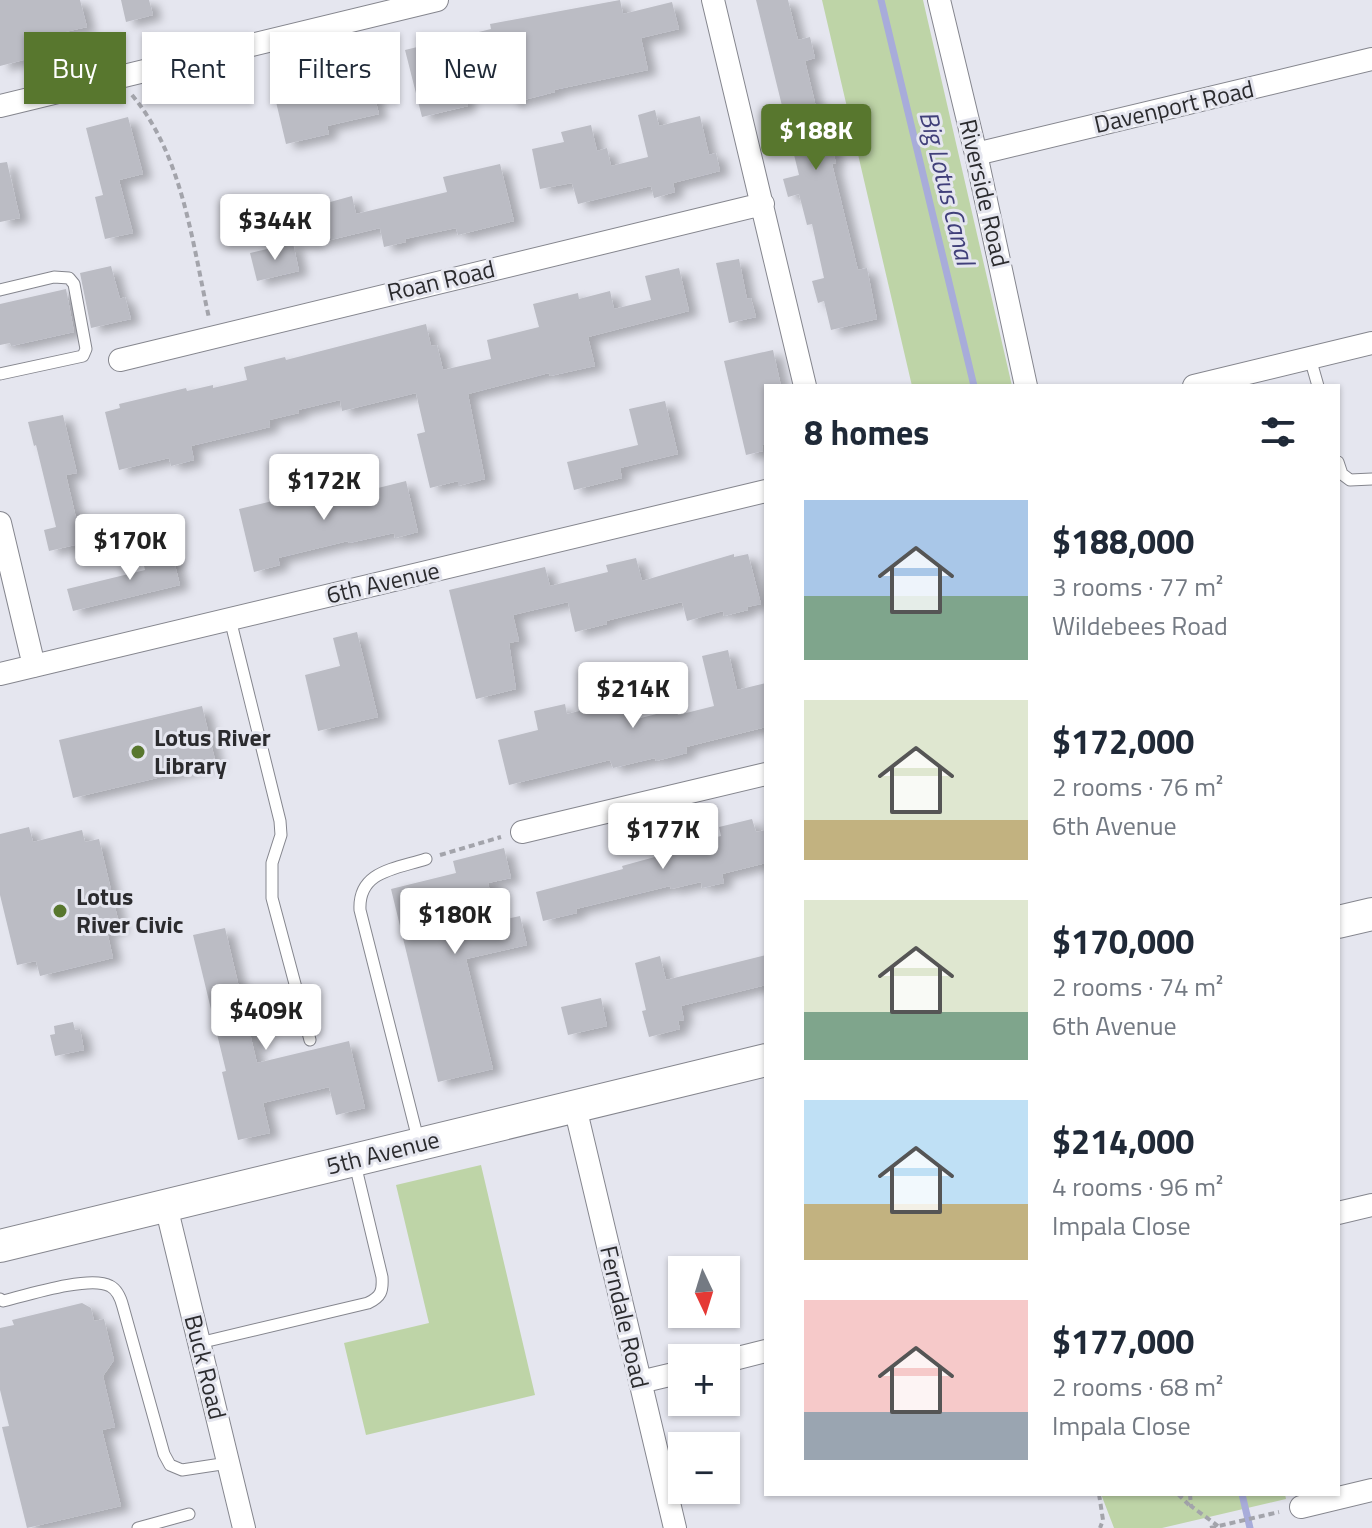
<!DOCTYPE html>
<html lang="en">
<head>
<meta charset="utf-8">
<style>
  :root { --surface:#fff; --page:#f2f2f3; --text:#1f2937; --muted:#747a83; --accent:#58772e }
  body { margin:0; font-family:"Titillium Web",sans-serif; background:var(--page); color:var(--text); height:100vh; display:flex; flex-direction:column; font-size:30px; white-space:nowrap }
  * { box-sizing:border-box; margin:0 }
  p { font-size:26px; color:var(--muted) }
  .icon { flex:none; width:44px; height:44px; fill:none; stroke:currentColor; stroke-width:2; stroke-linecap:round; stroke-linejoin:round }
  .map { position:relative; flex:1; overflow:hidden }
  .side { position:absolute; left:764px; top:384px; width:576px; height:1112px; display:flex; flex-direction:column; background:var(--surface); border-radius:0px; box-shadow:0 2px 6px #0004 }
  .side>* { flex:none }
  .hud { position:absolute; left:24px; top:32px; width:620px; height:72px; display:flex; gap:16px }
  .needle { width:52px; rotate:176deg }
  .fabs { position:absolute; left:668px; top:1256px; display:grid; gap:16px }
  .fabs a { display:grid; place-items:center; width:72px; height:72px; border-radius:0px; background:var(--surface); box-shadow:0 2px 6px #0004; font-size:40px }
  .price { position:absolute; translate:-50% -68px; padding:0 18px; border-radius:8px; background:#fff; color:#222; font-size:26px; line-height:52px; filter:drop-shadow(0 2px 4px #0008) }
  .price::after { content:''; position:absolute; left:50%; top:48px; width:24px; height:18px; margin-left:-12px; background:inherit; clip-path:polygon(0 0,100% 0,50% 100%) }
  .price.current { background:var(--accent); color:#fff }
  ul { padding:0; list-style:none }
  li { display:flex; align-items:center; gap:24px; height:200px; padding:0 40px }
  li span { display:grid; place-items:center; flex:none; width:224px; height:160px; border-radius:0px; color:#555 }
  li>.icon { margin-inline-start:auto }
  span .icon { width:96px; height:96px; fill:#fffc; stroke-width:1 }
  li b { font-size:34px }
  h2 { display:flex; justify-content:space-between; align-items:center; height:96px; padding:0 40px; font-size:34px }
  .pill { padding:0 28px; border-radius:0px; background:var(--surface); box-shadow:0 2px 6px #0004; font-size:28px; line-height:72px }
  .pill.current { background:var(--accent); color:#fff }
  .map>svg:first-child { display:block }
  .green { fill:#bed4a7 }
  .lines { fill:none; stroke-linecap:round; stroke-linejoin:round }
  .stream { stroke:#a8acda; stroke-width:7 }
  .building { fill:#bbbcc4; filter:url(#shadow) }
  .service-casing { stroke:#85868e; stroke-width:13 }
  .minor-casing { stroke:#85868e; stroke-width:24 }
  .secondary-casing { stroke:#85868e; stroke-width:34 }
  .path { stroke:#a3a4ab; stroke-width:4; stroke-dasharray:6 4; stroke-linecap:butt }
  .service { stroke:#fff; stroke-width:11 }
  .minor { stroke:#fff; stroke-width:22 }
  .secondary { stroke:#fff; stroke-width:32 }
  .poi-dot { fill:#58772e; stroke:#e5e6ef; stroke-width:3 }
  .labels { text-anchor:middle; stroke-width:6; stroke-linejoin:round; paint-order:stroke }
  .street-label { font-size:24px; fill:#2b2b2e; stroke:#e5e6ef }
  .poi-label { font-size:24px; font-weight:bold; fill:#2b2b2e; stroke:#e5e6ef; text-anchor:start }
  .water-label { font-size:26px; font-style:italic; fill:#41407a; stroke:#e5e6ef }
</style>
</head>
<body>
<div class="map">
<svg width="1372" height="1528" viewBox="0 0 1372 1528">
  <defs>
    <filter id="shadow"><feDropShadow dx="9" dy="5" stdDeviation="4" flood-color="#0004"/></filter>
  </defs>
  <rect width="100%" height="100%" fill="#e5e6ef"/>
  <path class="green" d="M822,0H923L1012,386H912Z
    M481,1165L535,1395L366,1435L344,1343L429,1323L396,1185Z
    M1101,1494H1285L1286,1499L1162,1528H1114Z"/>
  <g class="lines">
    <path class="stream" d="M881,0L974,386
      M1242,1494L1250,1528"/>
  </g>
  <path class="building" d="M0,0H80L87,27L56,34L59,46L38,52L39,56L0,66Z
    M121,0H149L153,15L126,22Z
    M620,0L623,14L672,2L679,29L641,38L648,70L554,90L555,92L512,103L502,62L459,72L468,106L422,117L405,50L491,29L490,24Z
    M756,0H788L798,40L810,37L815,58L805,61L816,107L821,105L836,163L832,164L858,270L867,268L877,319L831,330L824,301L818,303L812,281L824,278L812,224L807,225L799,194L788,197L783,179L799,175Z
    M364,55L379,114L327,126L329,134L286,144L272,85L328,72L326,64Z
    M655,110L659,126L700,116L709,155L716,153L720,171L673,183L675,192L654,198L651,186L578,204L572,183L540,189L532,149L564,142L561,132L591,125L597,151L607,148L611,166L648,157L638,115Z
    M128,117L143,174L119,180L133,233L105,239L95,197L103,195L86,128Z
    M7,162L20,218L0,222V163Z
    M500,164L514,221L458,235L456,228L405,239L406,242L384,247L380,228L322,242L312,207L352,196L356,214L447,192L443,177Z
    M293,243L299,271L257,281L250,253Z
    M739,259L747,299L751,298L756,317L729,323L716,263Z
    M111,266L120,299L125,297L131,319L91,328L80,273Z
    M679,268L689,311L588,337L595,366L550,376L549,373L468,394L485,479L458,486V481L430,488L417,434L425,432L416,393L342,411L340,400L298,410L299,413L269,420L270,427L191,446L194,460L171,466L169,458L119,470L105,412L120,408L119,404L186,388L187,391L213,385V388L247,380L244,367L285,357L286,360L426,324L431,346L437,345L443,370L491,359L487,340L539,327L533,304L578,293L579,299L610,291L614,309L651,300L645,276Z
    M66,289L74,332L11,346L10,343L0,345V304Z
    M773,350L781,386H766V444L762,445L763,451L746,455L724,361Z
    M665,401L678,454L620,468L622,478L574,490L567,462L638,445L629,409Z
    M63,415L77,473L66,475L77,522L100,516L105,538L49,551L44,530L56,527L36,445L34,446L28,422Z
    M406,481L418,532L395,538L394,533L349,543L348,541L278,558L280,565L254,572L239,509L319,490L322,502Z
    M170,545L180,585L73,611L67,589L145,570L141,552Z
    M734,554V557L748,554L761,604L747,607L748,610L724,616L723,611L687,621L682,602L606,621L607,624L575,632L568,602L513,615L519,641L509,643L516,689L476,699L449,590L545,567L550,586L608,572L606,565L636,558L642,581Z
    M357,632L378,717L318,731L305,675L340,666L333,638Z
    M728,650L737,690L766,683V727L686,747L687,753L656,761L655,758L613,768L610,760L509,785L498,740L538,730L534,711L565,704L567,714L624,700L629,721L676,709L678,715L714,706L702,656Z
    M202,706L216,764L73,798L59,740Z
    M752,819L756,832L766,830V863L722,874L724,883L702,888L701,882L671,889L670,886L576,909L577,913L543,921L536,892L623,869L622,866L662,855L661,851L721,836L719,827Z
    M29,827L33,842L82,830L85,842L99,839L120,928L107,931L113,958L40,976L36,961L17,965L0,895V834Z
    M504,848L511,878L488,883L497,921L520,916L527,945L466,959L493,1069L438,1082L391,889L456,873L453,861Z
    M225,928L257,1063L349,1041L365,1108L336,1115L329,1087L263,1103L270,1133L238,1140L222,1072L226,1071L193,935Z
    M766,955V985L681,1006L684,1020L678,1021L680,1029L649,1037L642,1011L646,1010L635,963L660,956L666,980Z
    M601,998L607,1026L568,1035L561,1007Z
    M73,1022L75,1030L80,1029L84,1050L55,1056L50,1035L55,1034L54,1026Z
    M82,1303L91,1308L94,1321L104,1319L114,1360L103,1376L115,1427L102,1430L121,1506L27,1528L2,1427L9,1426L0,1390V1328L14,1325L12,1320Z"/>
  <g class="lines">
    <g class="service-casing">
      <path id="service" d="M0,290L54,277L69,278L74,284L86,349L83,356L0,374
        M1310,358L1318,386
        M1338,462L1342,474L1350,480L1372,479
        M230,619L280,821L281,835L272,863V898L310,1040
        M419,1143L360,910C358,871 395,869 426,859
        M0,1299L3,1301C27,1295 90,1275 110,1286C118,1290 121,1299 123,1307L164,1454L170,1465L182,1470L228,1463
        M199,1343L368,1303C381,1297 383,1291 382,1277L355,1164
        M138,1528L189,1514"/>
    </g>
    <g class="minor-casing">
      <path id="minor" d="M713,0L805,386
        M939,0L976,154L1026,386
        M0,106L437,0
        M976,154L1372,59
        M120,360L763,204
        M1194,386L1372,343
        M0,523L34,666
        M0,674L766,491
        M522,832L766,774
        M575,1107L675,1528
        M166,1206L244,1528
        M1338,1213L1372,1205
        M726,1361L766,1351
        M640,1382L682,1372
        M1301,1507L1372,1490"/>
    </g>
    <g class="secondary-casing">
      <path id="secondary" d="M1338,922L1372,914
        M0,1246L766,1060"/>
    </g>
    <path class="path" d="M132,95C183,156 192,242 209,318
      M440,855L501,837
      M1099,1494L1103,1520L1100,1528
      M1178,1494L1189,1505
      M1190,1494L1191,1506L1218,1526
      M1210,1528L1279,1512"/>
    <use href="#service" class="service"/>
    <use href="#minor" class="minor"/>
    <use href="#secondary" class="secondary"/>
  </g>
  <g class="poi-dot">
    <circle cx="138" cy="752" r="8"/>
    <circle cx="60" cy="911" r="8"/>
  </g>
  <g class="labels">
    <g class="street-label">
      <text transform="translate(1174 107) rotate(-13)" y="8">Davenport Road</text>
      <text transform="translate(984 193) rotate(77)" y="8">Riverside Road</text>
      <text transform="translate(441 281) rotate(-13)" y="8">Roan Road</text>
      <text transform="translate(383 583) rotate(-13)" y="8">6th Avenue</text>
      <text transform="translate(383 1153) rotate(-14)" y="8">5th Avenue</text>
      <text transform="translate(624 1317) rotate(77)" y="8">Ferndale Road</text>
      <text transform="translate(205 1367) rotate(76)" y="8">Buck Road</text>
    </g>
    <g class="poi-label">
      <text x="154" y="746">Lotus River<tspan x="154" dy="28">Library</tspan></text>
      <text x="76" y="905">Lotus<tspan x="76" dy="28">River Civic</tspan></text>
    </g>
    <g class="water-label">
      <text transform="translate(947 188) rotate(76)" y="9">Big Lotus Canal</text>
    </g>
  </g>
</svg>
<div class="fabs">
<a><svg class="needle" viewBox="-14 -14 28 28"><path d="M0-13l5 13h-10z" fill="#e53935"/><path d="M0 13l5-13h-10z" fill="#747a83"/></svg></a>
<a>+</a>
<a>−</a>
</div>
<b class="price current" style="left:816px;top:172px">$188K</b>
<b class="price" style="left:275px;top:262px">$344K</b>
<b class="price" style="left:324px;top:522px">$172K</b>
<b class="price" style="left:130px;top:582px">$170K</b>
<b class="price" style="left:633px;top:730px">$214K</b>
<b class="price" style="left:663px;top:871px">$177K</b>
<b class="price" style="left:455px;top:956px">$180K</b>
<b class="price" style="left:266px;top:1052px">$409K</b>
<div class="hud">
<a class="pill current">Buy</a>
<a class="pill">Rent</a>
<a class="pill">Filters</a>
<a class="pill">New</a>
</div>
<section class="side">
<h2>8 homes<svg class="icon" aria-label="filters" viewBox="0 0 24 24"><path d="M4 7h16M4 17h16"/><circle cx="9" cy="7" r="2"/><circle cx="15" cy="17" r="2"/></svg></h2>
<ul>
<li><span style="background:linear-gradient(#a9c7e8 60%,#7fa58c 0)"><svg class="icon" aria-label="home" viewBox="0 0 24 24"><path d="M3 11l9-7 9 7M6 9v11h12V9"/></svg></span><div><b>$188,000</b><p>3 rooms · 77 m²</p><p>Wildebees Road</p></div></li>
<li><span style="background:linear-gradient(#dfe7d0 75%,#c2b280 0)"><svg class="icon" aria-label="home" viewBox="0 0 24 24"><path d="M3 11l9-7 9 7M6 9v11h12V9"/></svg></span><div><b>$172,000</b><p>2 rooms · 76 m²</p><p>6th Avenue</p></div></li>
<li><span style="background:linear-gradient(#dfe7d0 70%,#7fa58c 0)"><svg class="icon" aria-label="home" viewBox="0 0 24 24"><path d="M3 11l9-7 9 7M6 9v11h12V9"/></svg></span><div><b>$170,000</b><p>2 rooms · 74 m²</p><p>6th Avenue</p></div></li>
<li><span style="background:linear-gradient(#bfe0f5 65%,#c2b280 0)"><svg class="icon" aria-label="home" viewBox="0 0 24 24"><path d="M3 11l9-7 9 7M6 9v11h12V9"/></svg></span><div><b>$214,000</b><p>4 rooms · 96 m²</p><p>Impala Close</p></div></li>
<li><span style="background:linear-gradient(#f6c9c9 70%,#9aa5b1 0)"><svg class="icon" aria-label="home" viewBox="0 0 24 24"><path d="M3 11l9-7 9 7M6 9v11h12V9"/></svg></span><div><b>$177,000</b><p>2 rooms · 68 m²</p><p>Impala Close</p></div></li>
</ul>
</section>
</div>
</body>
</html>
